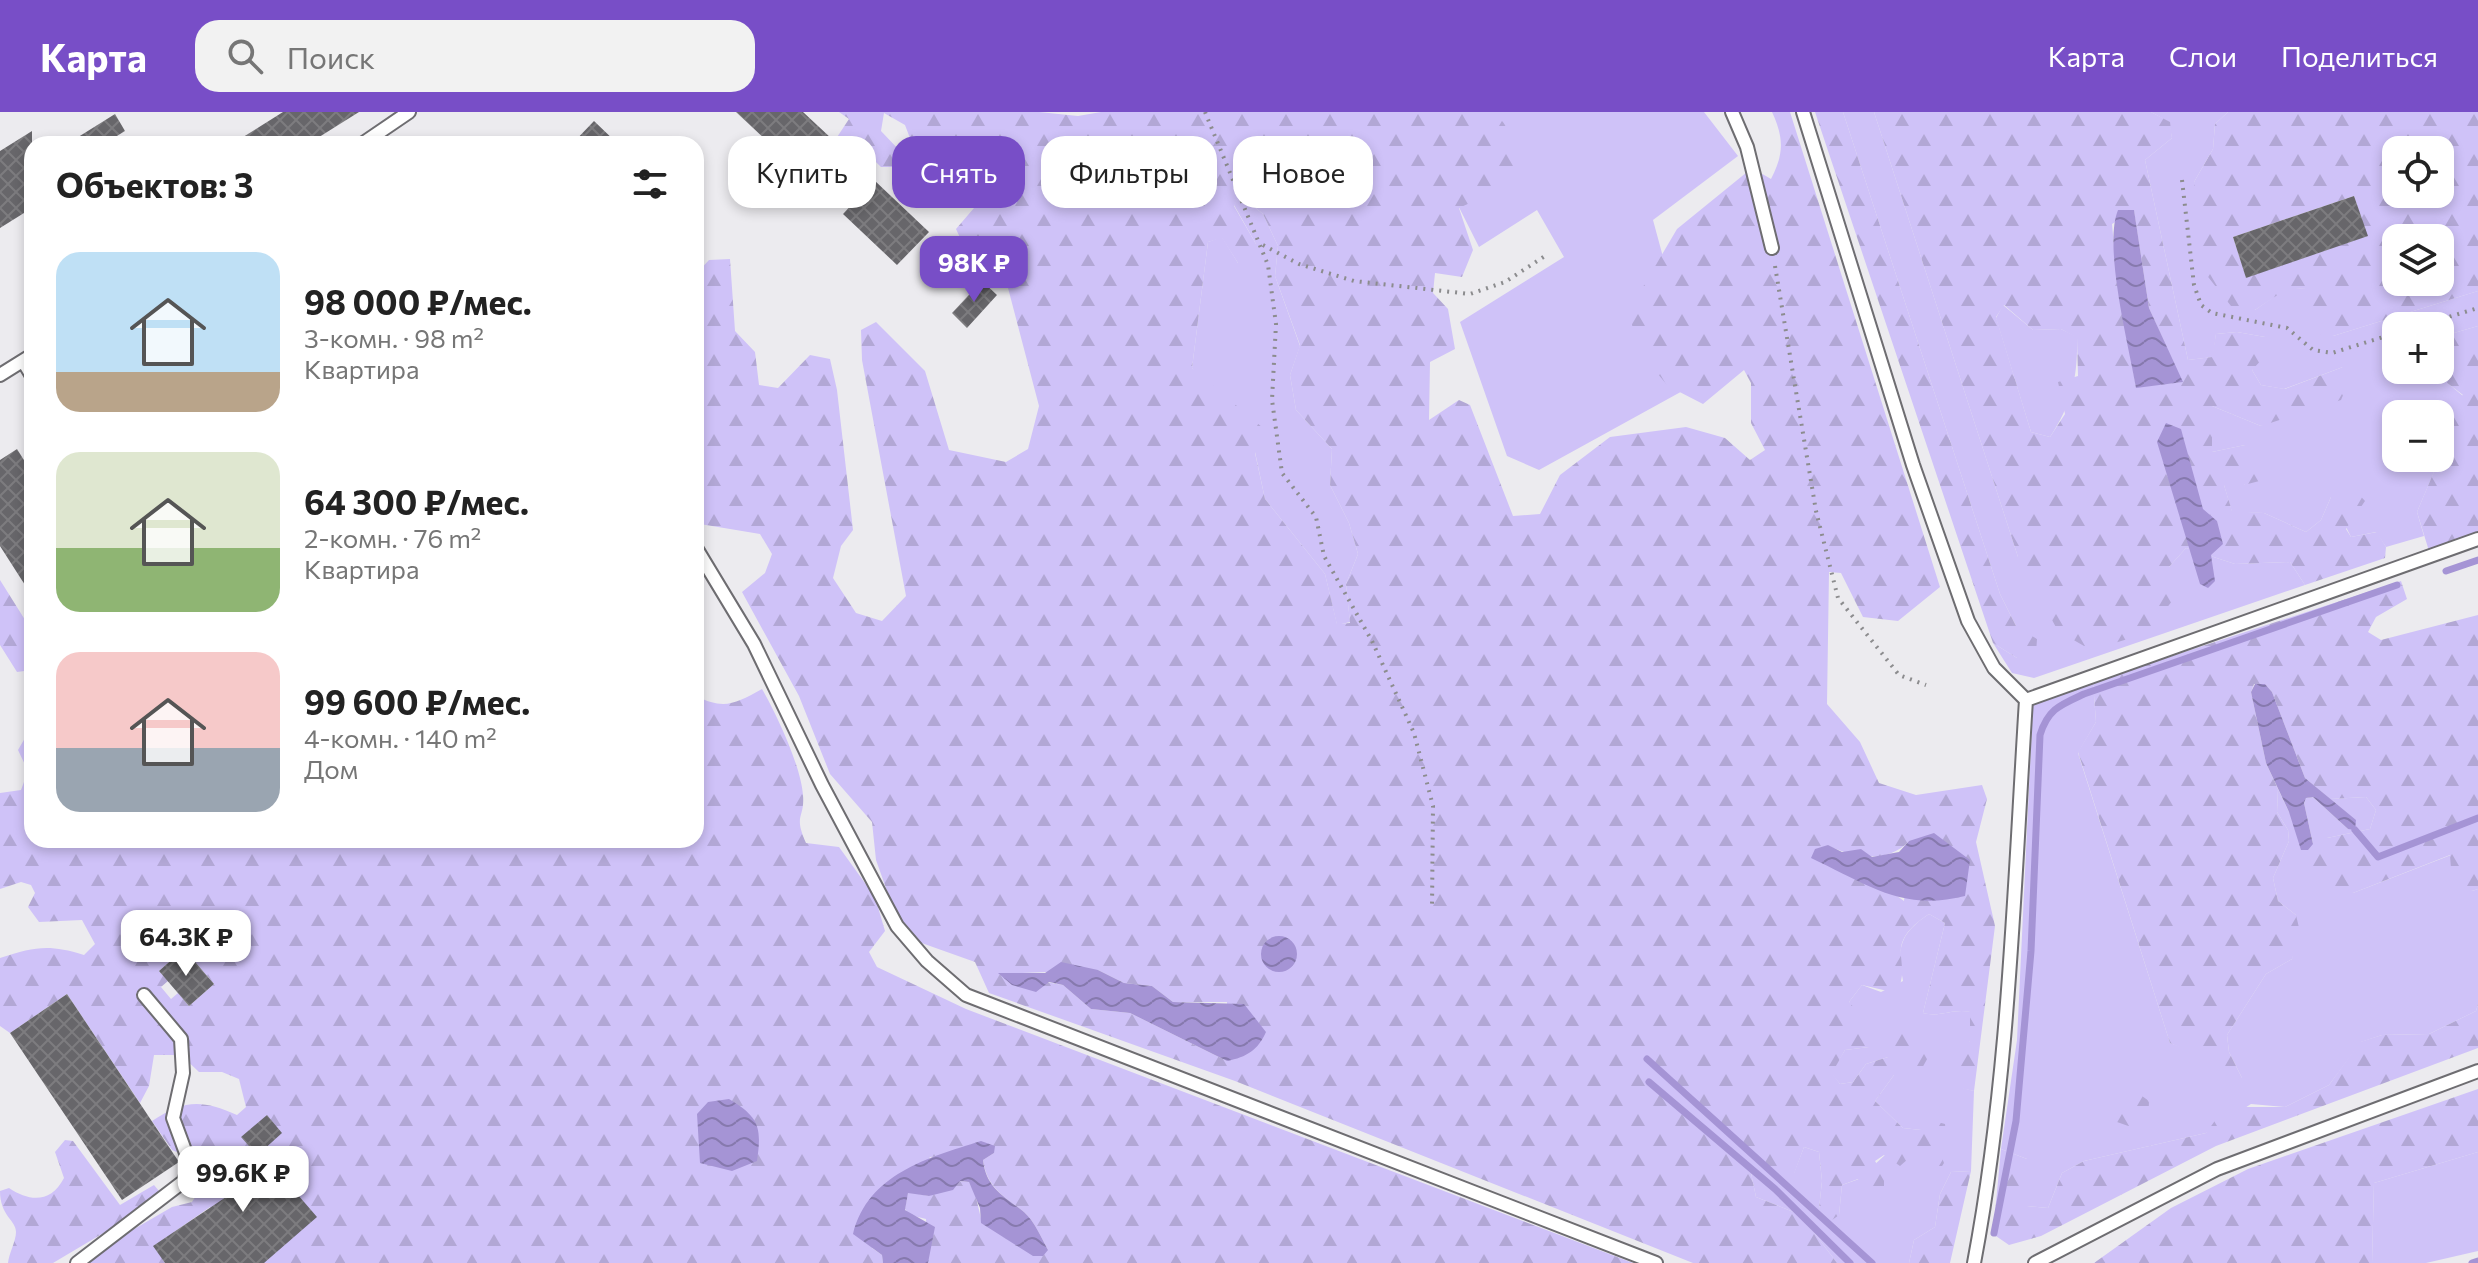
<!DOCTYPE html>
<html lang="ru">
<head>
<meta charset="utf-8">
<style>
  :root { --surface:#fff; --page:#f2f2f2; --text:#222; --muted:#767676; --accent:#784ec7 }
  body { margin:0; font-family:Commissioner,sans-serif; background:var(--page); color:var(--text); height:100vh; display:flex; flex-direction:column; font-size:30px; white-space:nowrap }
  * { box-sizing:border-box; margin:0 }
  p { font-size:26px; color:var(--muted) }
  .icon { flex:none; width:44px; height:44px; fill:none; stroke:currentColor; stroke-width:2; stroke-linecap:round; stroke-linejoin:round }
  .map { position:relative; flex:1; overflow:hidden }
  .drawer { position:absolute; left:24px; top:24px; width:680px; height:712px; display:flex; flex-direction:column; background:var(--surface); border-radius:24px; box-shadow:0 4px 12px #0003 }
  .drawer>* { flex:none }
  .hud { position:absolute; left:728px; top:24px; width:760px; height:72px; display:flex; gap:16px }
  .fabs { position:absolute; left:2382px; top:24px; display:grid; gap:16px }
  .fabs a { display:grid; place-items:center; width:72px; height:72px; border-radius:16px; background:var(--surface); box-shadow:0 4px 12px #0003; font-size:40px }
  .price { position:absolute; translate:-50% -68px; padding:0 18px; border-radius:16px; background:#fff; color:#222; font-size:26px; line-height:52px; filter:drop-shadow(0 2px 4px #0008) }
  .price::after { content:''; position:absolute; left:50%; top:48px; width:24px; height:18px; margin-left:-12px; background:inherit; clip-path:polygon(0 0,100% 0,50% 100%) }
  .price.selected { background:var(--accent); color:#fff }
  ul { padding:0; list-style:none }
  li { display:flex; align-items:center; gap:24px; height:200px; padding:0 32px }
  li span { display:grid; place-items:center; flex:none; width:224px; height:160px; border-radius:24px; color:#555 }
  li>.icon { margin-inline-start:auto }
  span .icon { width:96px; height:96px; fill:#fffc; stroke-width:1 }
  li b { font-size:34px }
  h2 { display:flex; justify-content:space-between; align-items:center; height:96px; padding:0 32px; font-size:34px }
  .chip { padding:0 28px; border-radius:24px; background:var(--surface); box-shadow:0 4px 12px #0003; font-size:28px; line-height:72px }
  .chip.selected { background:var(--accent); color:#fff }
  header { display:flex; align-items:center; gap:48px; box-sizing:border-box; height:112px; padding:0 40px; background:var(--accent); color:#fff }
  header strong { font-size:38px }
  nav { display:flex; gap:44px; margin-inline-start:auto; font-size:28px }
  .search { width:560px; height:72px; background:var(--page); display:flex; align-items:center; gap:20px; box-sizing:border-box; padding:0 28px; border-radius:24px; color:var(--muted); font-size:30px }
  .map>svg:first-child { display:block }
  .green { fill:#cfc2f8 }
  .forest { fill:url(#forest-firs); fill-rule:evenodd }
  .water { fill:url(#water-waves) }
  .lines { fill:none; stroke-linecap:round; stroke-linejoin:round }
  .stream { stroke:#a594d5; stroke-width:7 }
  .building { fill:url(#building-cross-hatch) }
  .service-casing { stroke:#6e6d71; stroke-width:16 }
  .path { stroke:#8c8c8e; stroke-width:4; stroke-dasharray:2 6; stroke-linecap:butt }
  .service { stroke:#fff; stroke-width:12 }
</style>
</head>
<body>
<header>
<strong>Карта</strong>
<div class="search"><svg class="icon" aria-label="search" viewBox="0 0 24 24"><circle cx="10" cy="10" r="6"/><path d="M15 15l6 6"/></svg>Поиск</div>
<nav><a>Карта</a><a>Слои</a><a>Поделиться</a></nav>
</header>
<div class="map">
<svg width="2478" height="1151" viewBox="0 0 2478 1151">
  <defs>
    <pattern id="forest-firs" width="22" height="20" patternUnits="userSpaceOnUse" patternTransform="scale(2)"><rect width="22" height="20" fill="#cfc2f8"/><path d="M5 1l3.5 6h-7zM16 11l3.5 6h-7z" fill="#b2a7d5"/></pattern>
    <pattern id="water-waves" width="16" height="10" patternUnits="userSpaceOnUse" patternTransform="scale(2)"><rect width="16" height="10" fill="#a594d5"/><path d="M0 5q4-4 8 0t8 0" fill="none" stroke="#8679ad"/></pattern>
    <pattern id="building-cross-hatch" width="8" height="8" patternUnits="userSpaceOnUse" patternTransform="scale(2)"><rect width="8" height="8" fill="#67666a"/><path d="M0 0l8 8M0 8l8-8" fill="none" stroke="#7d7c7f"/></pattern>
  </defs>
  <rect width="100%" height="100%" fill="#ecebef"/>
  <path class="green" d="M1411,0H1704L1738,44L1653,108L1669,167L1726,255L1539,358L1507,344L1460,210L1564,145L1537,98L1479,135Z
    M1843,0H1874L2018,445L2169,455L2186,436L2235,452L2290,450L2305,473L2034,566L2012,561L1993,531L2017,546L2016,514L2000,482Z
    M2151,0H2228L2215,12L2213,37L2194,70L2255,198L2285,177L2306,176L2333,224L2478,179V214L2440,225V214H2396V239L2383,243L2386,257L2407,268L2438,263L2463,284L2428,302H2396V346H2440L2417,400L2424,424L2386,435L2376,420L2351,425L2331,385L2321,408L2306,420L2264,401L2232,400L2224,373H2245V333L2212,340V294L2261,314L2343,255L2284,277L2261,273L2252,258L2265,225L2237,220L2216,222L2213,245L2188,248L2145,48L2172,26L2169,10Z
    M1240,83L1263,102L1278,134L1275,164L1300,234L1290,263L1296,298L1332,337L1330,373L1349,411L1358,442L1346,472L1350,510L1337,513L1325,462L1265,387L1255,340L1192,256L1208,130L1222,125L1238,151L1256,132L1234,93Z
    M2003,193L2033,218L2061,217L2077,225C2078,264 2072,292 2050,325L2031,320L1996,206Z
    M2093,570L2096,610L2078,641L2170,931L2208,945L2218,958L2242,966L2229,940L2227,923L2266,862L2292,847L2296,803L2278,789L2273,766L2289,729L2288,718L2277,700L2278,677L2289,700L2313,732L2304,691L2306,686L2313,685L2348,717L2355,708L2330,687L2366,685L2376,698L2370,717L2327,726L2353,781L2451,743L2472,779L2478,777V892L2476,899L2429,922L2382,923L2361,930L2329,973L2285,995L2251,992L2206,1021L2084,1049L2062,1061L2048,1096L2027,1094V1047L2001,1037L2017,928L2033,593Z
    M1929,802L1945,811L1923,901C1941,906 1952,896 1971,900L1970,929L1955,974L1974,979L1971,1059L1951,1060L1940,1082L1935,1115L1914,1128L1909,1151H1837L1801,1103L1756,1085L1751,1061H1794L1804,1035L1819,1040L1822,1069L1818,1106L1839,1103L1842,1073L1859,1067L1885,1043L1908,1046L1929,1031L1921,1018L1903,1016L1875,989L1894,963L1888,945L1866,952L1853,970L1840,972L1831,961L1845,938L1869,935L1849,890L1862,873L1881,880L1903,869C1897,836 1899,822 1929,802Z
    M2478,1040V1139L2426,1151H2372L2374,1071Z"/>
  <path class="forest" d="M839,0H1039L1078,4L1101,0H1427L1436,5C1449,0 1460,0 1474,0C1513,0 1508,24 1516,56L1485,84L1459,96L1473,138L1462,165L1435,161L1433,181L1448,197L1455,237L1430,250L1429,308L1459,288L1470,293L1513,404L1540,402L1560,363L1610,325L1686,315L1725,326L1750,348L1765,338L1751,311V271L1744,258L1703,292L1668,274L1635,235L1630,197L1677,117L1752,56L1771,67C1784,42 1784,26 1772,0H1790L1940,475L1898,509L1863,505L1841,461L1829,460L1827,592L1860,630L1879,671L1916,683L1982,673L1987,687L1976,730L1995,814L1974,979L1955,975L1948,953L1970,929V900C1952,896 1941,906 1923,901L1945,811L1929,802C1879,835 1915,849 1896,881L1862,873L1849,890L1879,925L1869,935L1845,938L1832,961L1840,972L1853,970L1866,952L1888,945L1892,923L1907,917L1932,920L1931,940L1921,958L1894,963L1875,989L1903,1016L1921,1018L1934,1009L1945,1012L1946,1023L1929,1031L1938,1036L1944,1051L1937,1062L1919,1061L1908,1047L1900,1054L1884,1043L1875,1049L1884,1063V1081L1870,1084L1858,1067L1842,1073L1839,1103L1828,1111L1818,1106L1822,1069L1819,1040L1804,1035L1794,1062L1751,1061L1756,1085L1801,1103L1837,1151H1693L1235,969L989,881L975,850L916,829L892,793L876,748L872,710L830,662L799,584L742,480L765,461L772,442L760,422L700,412L696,404V162L709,148L730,147L735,219L755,240L759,273L778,276L810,243L830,247L837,278L853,418L841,434L833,466L856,501L882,509L906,484L862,248L861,218L876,210L925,259L949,338L1006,350L1028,337L1039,294L1008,176L988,143L963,132L956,117L974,96L917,66L916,42L905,13L884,1L881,19L901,40L900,55H881L867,41L830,74L818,69L820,51L849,7ZM1240,83L1263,102L1278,134L1275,164L1300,233L1290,263L1296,298L1332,337L1330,373L1349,411L1358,442L1346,472L1350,511L1337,512L1325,462L1265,387L1255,341L1263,316L1192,256L1208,130L1222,126L1238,151L1257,153L1256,132L1234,94ZM1909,729L1904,789L1827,733C1853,746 1888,752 1909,729ZM1098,858L1124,871L1152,874L1173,890H1227V949L1130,901L1091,897L1063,873L999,862Z
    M1815,0H1843L2000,482L2016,514L2037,527L2036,542L2017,546L1993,531Z
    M1874,0H2151L2170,10L2172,26L2145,48L2188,248L2212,245L2216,222L2237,220L2265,225L2266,243L2252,258L2261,273L2285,277L2343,255L2349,269L2341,288L2261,314L2212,294V340L2245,333L2266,342L2267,367L2244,373H2224L2232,399L2264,401L2306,420L2321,408L2331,385L2354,377L2365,389L2346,417L2351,425L2377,420L2386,435L2385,446L2305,473L2290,450L2235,452L2186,436L2169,455L2181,477L2148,521L2091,538L2058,519L2018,445ZM2134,99L2149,196L2182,270L2136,275L2117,167L2112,112ZM2004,193L2033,218L2061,217L2077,226L2078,264L2058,270L2065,302L2050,325L2031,320L1996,205Z
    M2228,0H2478V179L2333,224L2313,221L2303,198L2305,176L2285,178L2255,198L2231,194L2205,161L2194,70L2213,37L2215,12ZM2396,38H2440V82H2396ZM2354,84L2367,124L2246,165L2233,125ZM2396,126H2440V170H2396Z
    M2478,214V420L2429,439L2417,400L2441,343L2440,302H2428L2463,283L2438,264L2407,268L2386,257L2383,242L2396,239V258H2440V225Z
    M0,468L32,519V558L17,560L0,533Z
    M2401,469L2407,487L2376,505L2368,520L2381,528L2478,503V777L2472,779L2452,771L2450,743L2353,781L2313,772L2307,747L2327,726L2370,717L2376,698L2366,685L2330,687L2305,666L2272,580L2265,572H2254L2251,580L2266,651L2278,677L2277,700L2288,718L2289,729L2273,766L2278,789L2296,803L2300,820L2292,847L2266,862L2227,923L2229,940L2242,966L2237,978L2225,975C2211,940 2201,946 2170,931L2078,640L2096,610L2093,570Z
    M762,577C776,601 801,654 803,683C805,707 793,702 806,731L839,735L875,785L885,819L869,840L877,855L966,897L1633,1151H928L926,1107L910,1103L905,1097L908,1080L929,1084L959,1069L969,1070L975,1081L982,1111L1048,1138C1041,1125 1035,1110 1024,1100C1004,1084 987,1076 983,1048L994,1041L930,1045L872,1136L882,1143L883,1151H248L210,1095L154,1134L165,1151H85L93,1141L172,1095L192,1090L206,1068L200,1050L172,1038L152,1009C184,988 201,987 237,1003L246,995L239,967L222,960H199L181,943H154L149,974L140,991L67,882L10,921L0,914V846C35,835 48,832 84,843L95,832L82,808L39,810L28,795L35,781L31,773L21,770L0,777V681L21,678L28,659L18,638L32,614V728H174L184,733L192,728H696V584C724,598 735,592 762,577ZM184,837L214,872L189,894L178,881L171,887L161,875L168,869L159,859Z
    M2478,892V936L2216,1034L2041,1124L2009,1133L1993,1122L2001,1037L2027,1047V1094L2048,1096L2062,1061L2084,1049L2206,1021L2225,995H2285L2329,973L2360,930L2382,923L2429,922L2476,899Z
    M2478,977V1040L2374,1071L2372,1151H2094L2171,1096L2248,1057Z
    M2135,979L2149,989L2148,1014L2134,1016L2117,1010V986Z
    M65,1028L73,1029L120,1093L154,1073L164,1085L53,1151H8C9,1141 16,1129 16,1120C16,1108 0,1104 0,1079L9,1076C30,1090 51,1091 64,1066L55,1040Z
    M1971,1059L1950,1151H1909L1914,1128L1935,1115L1940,1082L1951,1060Z"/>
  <path class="water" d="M2118,98H2134L2149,196L2183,270L2136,276C2129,234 2103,135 2118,98Z
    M2166,311L2181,317L2203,397L2217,409L2223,432L2211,443L2215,469L2208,476L2200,472L2157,330Z
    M2255,572H2265L2272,580L2305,666L2356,708L2355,718L2348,717L2313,685L2306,686L2304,691L2313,732L2308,738H2301L2289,700L2266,651L2251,580Z
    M1934,721L1970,748L1965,784C1902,800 1867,772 1811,746L1815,737L1828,733L1842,740L1861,737L1872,745L1899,740L1909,729Z
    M1261 842a18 18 0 1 1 36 0a18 18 0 1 1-36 0Z
    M1061,850L1098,858L1124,871L1152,874L1173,890L1244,892L1266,920C1258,938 1247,945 1227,949L1130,901L1091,897L1063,873L1049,870L1036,880L1012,873L998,861H1045Z
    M729,987C759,1005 762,1015 757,1049L732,1059L700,1051L697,1002L708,990Z
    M981,1029L995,1034L994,1041L983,1048C986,1076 1004,1084 1024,1100C1035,1110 1041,1125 1048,1138L1043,1144H1033L981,1111L980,1096L969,1070L960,1069L953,1078L929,1084L908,1081L905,1098L935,1115L928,1151H883L882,1143L853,1122C868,1062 927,1046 981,1029Z"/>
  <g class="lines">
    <path class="stream" d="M2446,459L2478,448
      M2355,718L2378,745L2478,706
      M1647,947L1872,1151
      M1649,970L1775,1077L1850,1151
      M1994,1121L2016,1009L2031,839L2040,623C2048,597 2060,593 2084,582L2397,473
      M2472,1151L2478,1149"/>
  </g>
  <path class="building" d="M283,0H359L308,32H232Z
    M736,0H803L832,27L800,60Z
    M115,2L125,19L104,32H67Z
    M594,9L618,32H572Z
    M32,19V96L0,116V39Z
    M874,68L929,120L897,153L843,102Z
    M2354,84L2368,124L2246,166L2233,125Z
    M982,169L997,183L967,216L952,201Z
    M17,337L32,361V484L0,434V348Z
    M184,837L214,872L189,894L159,859Z
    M67,882L179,1050L122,1088L10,921Z
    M267,1003L282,1021L261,1040L317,1105L264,1151H165L153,1134L229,1083L221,1074L257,1043L241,1025Z"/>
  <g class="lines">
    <g class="service-casing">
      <path id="service" d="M1732,0L1747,35L1772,136
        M1803,0L1913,353L1968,509L1994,556L2026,588C2014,776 2009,966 1974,1151
        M362,32L409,0
        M23,249L32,264
        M0,263L32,243
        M696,436L754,532L822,673L897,814L927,849L966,883L1656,1151
        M2026,588L2478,427
        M77,1151L184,1069L190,1052L173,1006L183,961L181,927L144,883
        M2035,1151L2217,1057L2478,959"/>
    </g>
    <path class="path" d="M1205,0L1268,153L1276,212L1272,288L1282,361L1316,405L1324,444L1372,529L1414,621L1433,694L1432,797
      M2182,68L2194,173L2201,193L2212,201L2287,216L2313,238L2332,241L2396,221
      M1263,133L1299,152L1354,169L1470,182L1505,170L1545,144
      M1775,154L1816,399L1838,486L1899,563L1926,573
      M2419,214L2478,196"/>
    <use href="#service" class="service"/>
  </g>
</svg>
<div class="fabs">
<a><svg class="icon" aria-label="locate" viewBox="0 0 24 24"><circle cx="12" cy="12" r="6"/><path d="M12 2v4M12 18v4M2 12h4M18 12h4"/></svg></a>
<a><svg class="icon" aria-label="layers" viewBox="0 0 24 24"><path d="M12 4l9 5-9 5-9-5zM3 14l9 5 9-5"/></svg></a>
<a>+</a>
<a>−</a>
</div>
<b class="price selected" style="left:974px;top:192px">98K ₽</b>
<b class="price" style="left:186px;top:866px">64.3K ₽</b>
<b class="price" style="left:243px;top:1102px">99.6K ₽</b>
<div class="hud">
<a class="chip">Купить</a>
<a class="chip selected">Снять</a>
<a class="chip">Фильтры</a>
<a class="chip">Новое</a>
</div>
<section class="drawer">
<h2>Объектов: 3<svg class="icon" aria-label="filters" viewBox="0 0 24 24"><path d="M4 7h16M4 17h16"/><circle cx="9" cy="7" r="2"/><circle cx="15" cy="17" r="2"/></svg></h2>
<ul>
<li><span style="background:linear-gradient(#bfe0f5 75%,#b9a48a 0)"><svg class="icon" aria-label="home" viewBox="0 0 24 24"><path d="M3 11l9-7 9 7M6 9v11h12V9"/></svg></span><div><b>98 000 ₽/мес.</b><p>3-комн. · 98 m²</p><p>Квартира</p></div></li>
<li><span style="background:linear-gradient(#dfe7d0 60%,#8fb573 0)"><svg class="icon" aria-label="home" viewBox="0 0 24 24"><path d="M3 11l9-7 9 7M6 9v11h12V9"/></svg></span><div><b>64 300 ₽/мес.</b><p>2-комн. · 76 m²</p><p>Квартира</p></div></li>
<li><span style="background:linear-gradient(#f6c9c9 60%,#9aa5b1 0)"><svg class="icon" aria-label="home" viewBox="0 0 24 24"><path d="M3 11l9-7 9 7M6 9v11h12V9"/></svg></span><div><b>99 600 ₽/мес.</b><p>4-комн. · 140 m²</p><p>Дом</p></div></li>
</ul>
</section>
</div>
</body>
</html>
